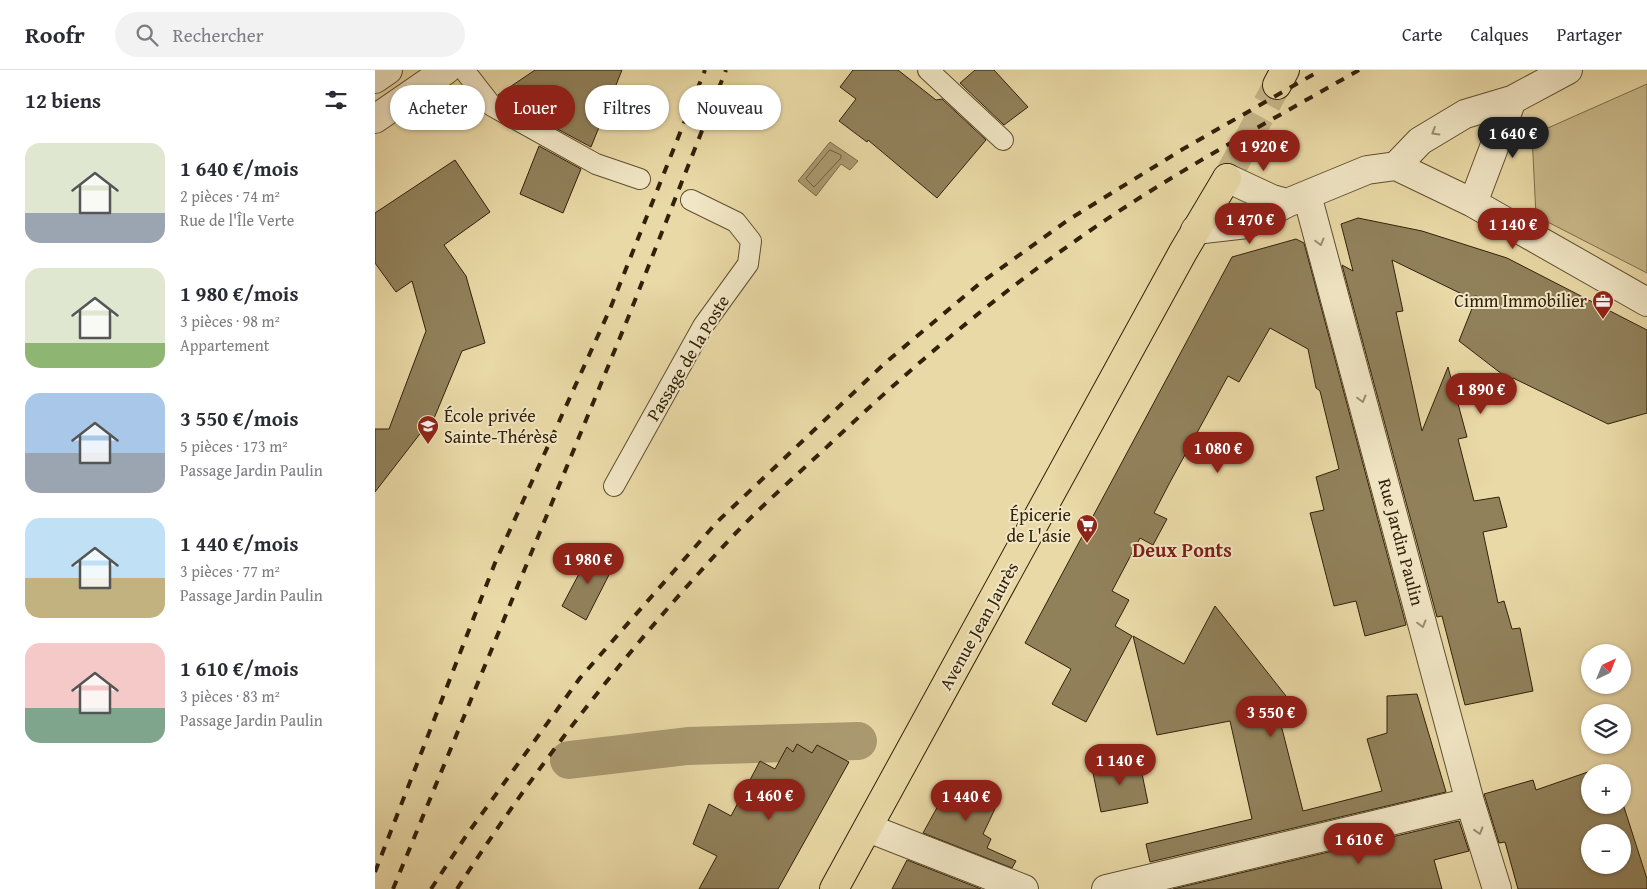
<!DOCTYPE html>
<html lang="fr">
<head>
<meta charset="utf-8">
<style>
  :root { --surface:#fff; --page:#f2f2f3; --text:#2b2b33; --muted:#7c7c81; --line:#e1e1e2; --accent:#8f2418 }
  body { margin:0; font-family:"Gentium Book Plus",serif; background:var(--page); color:var(--text); height:100vh; display:flex; flex-direction:column; font-size:19px; white-space:nowrap }
  * { box-sizing:border-box; margin:0 }
  p { font-size:16px; color:var(--muted) }
  .icon { flex:none; width:28px; height:28px; fill:none; stroke:currentColor; stroke-width:2; stroke-linecap:round; stroke-linejoin:round }
  .map { position:relative; flex:1; overflow:hidden }
  .sheet { display:flex; flex-direction:column; background:var(--surface); width:375px }
  .sheet>* { flex:none }
  .hud { position:absolute; left:15px; top:15px; width:475px; height:45px; display:flex; gap:10px }
  .needle { width:32px; rotate:43deg }
  .buttons { position:absolute; left:1206px; top:574px; display:grid; gap:10px }
  .buttons a { display:grid; place-items:center; width:50px; height:50px; border-radius:50%; background:var(--surface); box-shadow:0 1px 4px #0004; font-size:25px }
  .price { position:absolute; translate:-50% -42px; padding:0 11px; border-radius:18px; background:var(--accent); color:#fff; font-size:16px; line-height:32px; filter:drop-shadow(0 1px 2px #0008) }
  .price::after { content:''; position:absolute; left:50%; top:30px; width:15px; height:11px; margin-left:-8px; background:inherit; clip-path:polygon(0 0,100% 0,50% 100%) }
  .price.on { background:#222; color:#fff }
  ul { padding:0; list-style:none }
  li { display:flex; align-items:center; gap:15px; height:125px; padding:0 25px }
  li span { display:grid; place-items:center; flex:none; width:140px; height:100px; border-radius:15px; color:#555 }
  li>.icon { margin-inline-start:auto }
  span .icon { width:60px; height:60px; fill:#fffc; stroke-width:1 }
  li b { font-size:21px }
  h2 { display:flex; justify-content:space-between; align-items:center; height:60px; padding:0 25px; font-size:21px }
  .tag { padding:0 18px; border-radius:22px; background:var(--surface); box-shadow:0 1px 4px #0004; font-size:18px; line-height:45px }
  .tag.on { background:var(--accent); color:#fff }
  header { display:flex; align-items:center; gap:30px; box-sizing:border-box; height:70px; padding:0 25px; background:var(--surface); border-bottom:1px solid var(--line) }
  header strong { font-size:24px }
  nav { display:flex; gap:28px; margin-inline-start:auto; font-size:18px }
  .search { width:350px; height:45px; background:var(--page); display:flex; align-items:center; gap:12px; box-sizing:border-box; padding:0 18px; border-radius:28px; color:var(--muted); font-size:19px }
  main { display:flex; flex:1; min-height:0 }
  .map>svg:first-child { display:block }
  .green { fill:#caba8b; stroke:#7e6e4a }
  .water { fill:#ab9a71; stroke:#7b6a47 }
  .lines { fill:none; stroke-linecap:round; stroke-linejoin:round }
  .shore { stroke:#6e5e3d; stroke-width:1 }
  .canal { stroke:#ab9a71; stroke-width:38 }
  .building { fill:#91815b; stroke:#322109; fill-rule:evenodd }
  .primary-tunnel { stroke:#c4b487; stroke-width:28; stroke-dasharray:28 14; stroke-linecap:butt }
  .service-casing { stroke:#604f30; stroke-width:22 }
  .minor-casing { stroke:#604f30; stroke-width:30 }
  .tertiary-casing { stroke:#604f30; stroke-width:30 }
  .primary-casing { stroke:#322109; stroke-width:30 }
  .service { stroke:#f1e6c5; stroke-width:20 }
  .minor { stroke:#f1e6c5; stroke-width:28 }
  .tertiary { stroke:#f1e6c5; stroke-width:28 }
  .primary { stroke:#e9d9a6; stroke-width:28 }
  .rail { stroke:#322109; stroke-width:4; stroke-dasharray:9 9; stroke-linecap:butt }
  .oneway { stroke:#9b8d70 }
  .labels { text-anchor:middle; stroke-width:4; stroke-linejoin:round; paint-order:stroke }
  .poi-label { font-size:18px; fill:#322109; stroke:#f1e6c5; text-anchor:end }
  .street-label { font-size:18px; fill:#322109; stroke:#f1e6c5 }
  .quarter-label { font-size:20px; font-weight:bold; fill:#7a1f14; stroke:#f1e6c5 }
</style>
</head>
<body>
<header>
<strong>Roofr</strong>
<div class="search"><svg class="icon" aria-label="search" viewBox="0 0 24 24"><circle cx="10" cy="10" r="6"/><path d="M15 15l6 6"/></svg>Rechercher</div>
<nav><a>Carte</a><a>Calques</a><a>Partager</a></nav>
</header>
<main>
<section class="sheet">
<h2>12 biens<svg class="icon" aria-label="filters" viewBox="0 0 24 24"><path d="M4 7h16M4 17h16"/><circle cx="9" cy="7" r="2"/><circle cx="15" cy="17" r="2"/></svg></h2>
<ul>
<li><span style="background:linear-gradient(#dfe7d0 70%,#9aa5b1 0)"><svg class="icon" aria-label="home" viewBox="0 0 24 24"><path d="M3 11l9-7 9 7M6 9v11h12V9"/></svg></span><div><b>1 640 €/mois</b><p>2 pièces · 74 m²</p><p>Rue de l'Île Verte</p></div></li>
<li><span style="background:linear-gradient(#dfe7d0 75%,#8fb573 0)"><svg class="icon" aria-label="home" viewBox="0 0 24 24"><path d="M3 11l9-7 9 7M6 9v11h12V9"/></svg></span><div><b>1 980 €/mois</b><p>3 pièces · 98 m²</p><p>Appartement</p></div></li>
<li><span style="background:linear-gradient(#a9c7e8 60%,#9aa5b1 0)"><svg class="icon" aria-label="home" viewBox="0 0 24 24"><path d="M3 11l9-7 9 7M6 9v11h12V9"/></svg></span><div><b>3 550 €/mois</b><p>5 pièces · 173 m²</p><p>Passage Jardin Paulin</p></div></li>
<li><span style="background:linear-gradient(#bfe0f5 60%,#c2b280 0)"><svg class="icon" aria-label="home" viewBox="0 0 24 24"><path d="M3 11l9-7 9 7M6 9v11h12V9"/></svg></span><div><b>1 440 €/mois</b><p>3 pièces · 77 m²</p><p>Passage Jardin Paulin</p></div></li>
<li><span style="background:linear-gradient(#f6c9c9 65%,#7fa58c 0)"><svg class="icon" aria-label="home" viewBox="0 0 24 24"><path d="M3 11l9-7 9 7M6 9v11h12V9"/></svg></span><div><b>1 610 €/mois</b><p>3 pièces · 83 m²</p><p>Passage Jardin Paulin</p></div></li>
</ul>
</section>
<div class="map">
<svg width="1272" height="819" viewBox="0 0 1272 819">
  <rect width="100%" height="100%" fill="#e9d9a6"/>
  <filter id="stains"><feTurbulence type="fractalNoise" baseFrequency=".004" numOctaves="4"/><feColorMatrix values="0 0 0 0 .2 0 0 0 0 .09 0 0 0 0 .02 0 0 0 .5 -.17"/></filter>
  <radialGradient id="worn" r=".72"><stop offset=".6" stop-color="#630" stop-opacity="0"/><stop offset="1" stop-color="#630" stop-opacity=".3"/></radialGradient>
  <path class="green" d="M1272,14V203L1161,146L1157,65Z"/>
  <path class="water" d="M455,72L483,91L475,100L466,94L441,126L423,111Z"/>
  <g class="lines">
    <path class="shore" d="M455,80L466,85V88L439,117L431,109Z"/>
    <path class="canal" d="M194,690L313,676L483,671"/>
  </g>
  <path class="building" d="M160,0H247L216,77L173,54L175,50L138,34L123,25Z
    M478,0H523L561,30L567,29L611,70L562,128L493,70L492,72L464,51L481,29L465,17Z
    M600,0H619L653,37L629,55L585,13Z
    M164,76L206,99L188,143L145,124Z
    M80,90L115,142L69,175L91,206L110,273L87,281L55,358L51,356L0,422V359H14L51,261L37,211L21,222L0,193V143Z
    M983,148L1047,161L1132,188L1272,260V343L1233,354L1138,308L1136,311L1084,271L1102,226L1093,227L1017,190L1028,241L1021,242L1047,361L1073,297L1092,367L1083,369L1099,431L1124,427L1132,457L1108,462L1123,533L1129,531L1137,559L1145,558L1158,621L1090,635L1067,546L1062,547L967,195L978,201L966,154Z
    M921,169L929,173L1031,555L990,566L981,531L959,536L935,443L949,440L941,407L964,399L945,321L941,318L933,279L895,258L864,312L853,306L794,414L779,443L792,449L778,475L765,468L737,521L754,530L740,556L757,566L711,652L677,634L696,599L650,573L857,187Z
    M216,481L240,493L211,550L187,536Z
    M840,536L926,645L905,651L928,741L1007,721L992,669L1012,663V626L1042,624L1071,722L775,792L771,774L877,749L855,651L782,665L758,566L809,594Z
    M422,674L437,683L442,675L474,692L403,819H324L342,786L318,774L334,734L356,746L385,691L400,699L412,677L418,682Z
    M764,689L773,733L726,742L717,698Z
    M1233,695L1236,702H1215V735L1248,734L1272,809V819H1143L1130,772L1124,773L1109,724L1158,710L1161,720ZM1215,762H1248V795H1215Z
    M575,714L626,726L608,764L616,769L612,778L641,791L637,798L548,763Z
    M1084,751L1094,781L1059,790L1067,819H798Z
    M532,790L606,819H517Z"/>
  <g class="lines">
    <path class="primary-tunnel" d="M852,108L902,15"/>
    <g class="service-casing">
      <path id="service" d="M89,0L117,36L221,94L265,109
        M553,0L628,70
        M239,416L328,256L373,194L376,171L361,152L316,130"/>
    </g>
    <g class="minor-casing">
      <path id="minor" d="M1021,96L1045,71L1090,44L1137,30L1193,0
        M852,108L897,129L912,133
        M932,125L1095,732L1122,819
        M1098,133L1137,30
        M820,160L872,154L912,133L992,100L1021,96L1098,133L1272,232
        M493,758L649,819
        M731,819L1095,732"/>
    </g>
    <g class="tertiary-casing">
      <path id="tertiary" d="M0,9L13,0
        M0,49L71,0"/>
    </g>
    <g class="primary-casing">
      <path id="primary" d="M902,15L910,0
        M459,819L808,182L852,108"/>
    </g>
    <use href="#service" class="service"/>
    <use href="#minor" class="minor"/>
    <use href="#tertiary" class="tertiary"/>
    <use href="#primary" class="primary"/>
    <path class="rail" d="M0,802L120,493L235,239L330,0
      M18,819L253,248L351,0
      M56,819L93,763L205,608L342,452L510,293L604,214L693,150L808,79L946,0
      M82,819C162,695 255,576 356,468C387,435 422,405 455,374C533,300 614,231 703,169C792,106 890,54 984,0"/>
  </g>
  <defs><path id="oneway-chevron" d="M-2-3.5L2.5 0L-2 3.5" fill="none" stroke-width="1.6" stroke-linecap="round" stroke-linejoin="round" transform="scale(1.25)"/></defs>
  <g class="oneway">
    <use href="#oneway-chevron" transform="translate(1060 62) rotate(149)"/>
    <use href="#oneway-chevron" transform="translate(945 172) rotate(75)"/>
    <use href="#oneway-chevron" transform="translate(987 329) rotate(75)"/>
    <use href="#oneway-chevron" transform="translate(1047 554) rotate(75)"/>
    <use href="#oneway-chevron" transform="translate(1104 761) rotate(73)"/>
  </g>
  <defs>
    <g id="office-pin" transform="scale(1.125)"><path d="M0 17L-7.5 6A9.5 9.5 0 1 1 7.5 6Z" fill="#8f2418" stroke="#f1e6c5"/><path d="M-6-3h4V-5.5h4V-3h4V5H-6ZM-1-4.5V-3h2v-1.5ZM-6 0V1H6V0Z" fill="#fff"/></g>
    <g id="school-pin" transform="scale(1.125)"><path d="M0 17L-7.5 6A9.5 9.5 0 1 1 7.5 6Z" fill="#8f2418" stroke="#f1e6c5"/><path d="M0-5L7-2L0 1L-7-2ZM-4 1L0 2.5L4 1V4Q0 6-4 4Z" fill="#fff"/></g>
    <g id="supermarket-pin" transform="scale(1.125)"><path d="M0 17L-7.5 6A9.5 9.5 0 1 1 7.5 6Z" fill="#8f2418" stroke="#f1e6c5"/><path d="M-6-5.5h2.5l.6 2H6L4.5 2H-2.5L-4.4-4H-6ZM-1.5 3.2a1.3 1.3 0 1 0 .1 0ZM3 3.2a1.3 1.3 0 1 0 .1 0Z" fill="#fff"/></g>
  </defs>
  <g fill-rule="evenodd">
    <use href="#office-pin" x="1228" y="231"/>
    <use href="#school-pin" x="53" y="356"/>
    <use href="#supermarket-pin" x="712" y="455"/>
  </g>
  <g class="labels">
    <g class="poi-label">
      <text x="1212" y="237">Cimm Immobilier</text>
      <text x="69" y="352" text-anchor="start">École privée<tspan x="69" dy="21">Sainte-Thérèse</tspan></text>
      <text x="696" y="451">Épicerie<tspan x="696" dy="21">de L'asie</tspan></text>
    </g>
    <g class="street-label">
      <text transform="translate(313 288) rotate(-59)" y="6">Passage de la Poste</text>
      <text transform="translate(1026 472) rotate(75)" y="6">Rue Jardin Paulin</text>
      <text transform="translate(604 556) rotate(-61)" y="6">Avenue Jean Jaurès</text>
    </g>
    <g class="quarter-label">
      <text x="807" y="487">Deux Ponts</text>
    </g>
  </g>
  <rect width="100%" height="100%" filter="url(#stains)"/>
  <rect width="100%" height="100%" fill="url(#worn)"/>
</svg>
<div class="buttons">
<a><svg class="needle" viewBox="-14 -14 28 28"><path d="M0-13l5 13h-10z" fill="#e53935"/><path d="M0 13l5-13h-10z" fill="#7c7c81"/></svg></a>
<a><svg class="icon" aria-label="layers" viewBox="0 0 24 24"><path d="M12 4l9 5-9 5-9-5zM3 14l9 5 9-5"/></svg></a>
<a>+</a>
<a>−</a>
</div>
<b class="price on" style="left:1138px;top:89px">1 640 €</b>
<b class="price" style="left:889px;top:102px">1 920 €</b>
<b class="price" style="left:875px;top:175px">1 470 €</b>
<b class="price" style="left:1138px;top:180px">1 140 €</b>
<b class="price" style="left:1106px;top:345px">1 890 €</b>
<b class="price" style="left:843px;top:404px">1 080 €</b>
<b class="price" style="left:213px;top:515px">1 980 €</b>
<b class="price" style="left:896px;top:668px">3 550 €</b>
<b class="price" style="left:745px;top:716px">1 140 €</b>
<b class="price" style="left:394px;top:751px">1 460 €</b>
<b class="price" style="left:591px;top:752px">1 440 €</b>
<b class="price" style="left:984px;top:795px">1 610 €</b>
<div class="hud">
<a class="tag">Acheter</a>
<a class="tag on">Louer</a>
<a class="tag">Filtres</a>
<a class="tag">Nouveau</a>
</div>
</div>
</main>
</body>
</html>
